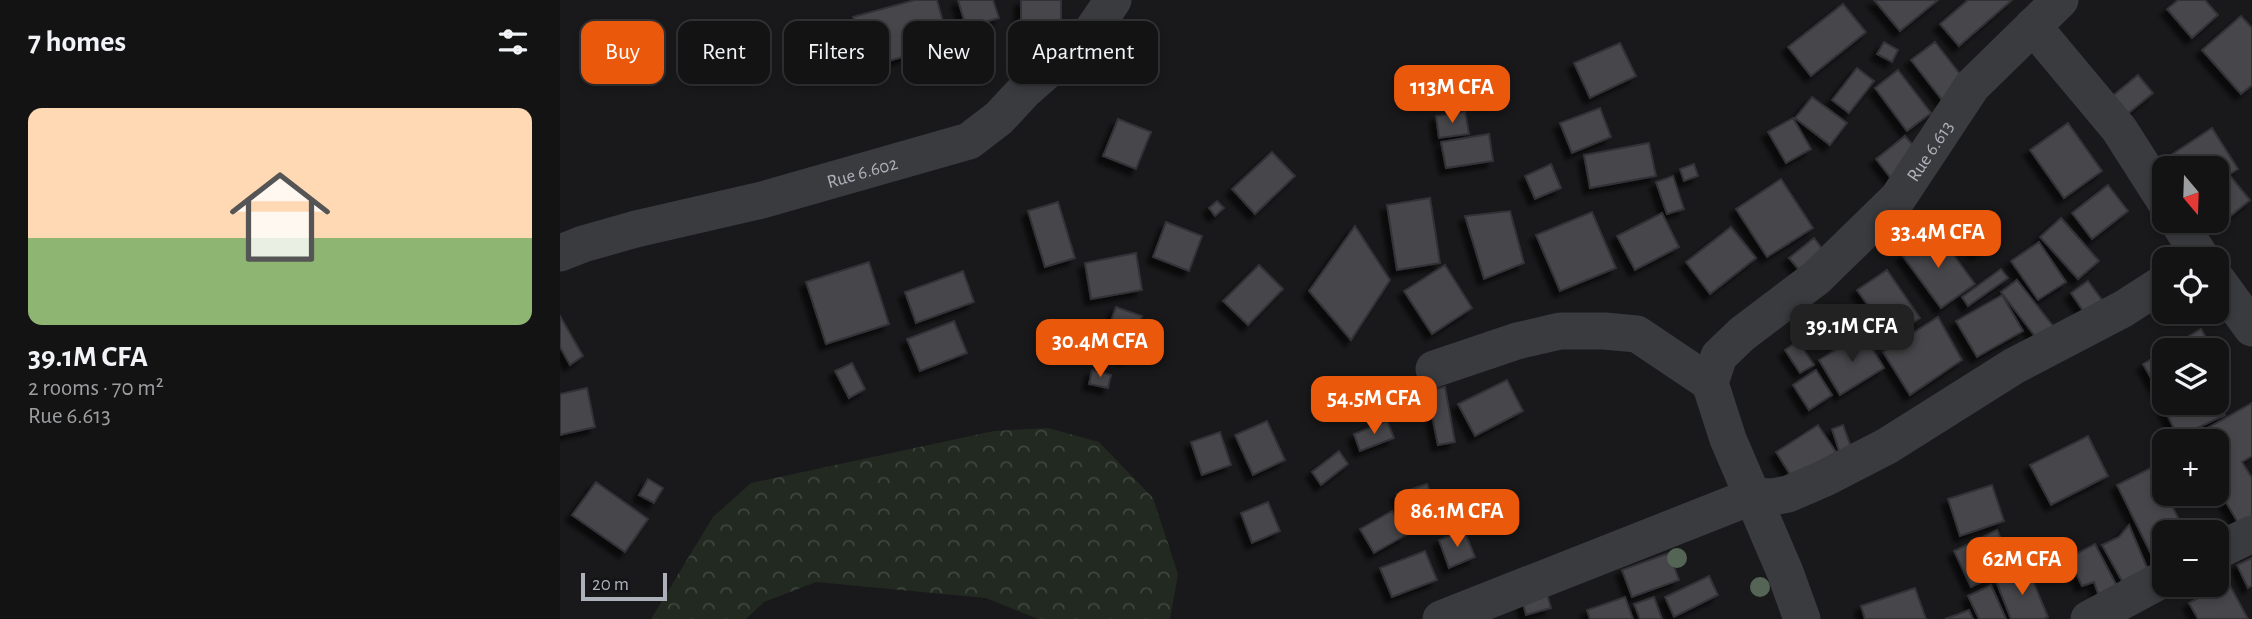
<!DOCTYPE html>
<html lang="en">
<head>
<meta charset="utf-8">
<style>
  :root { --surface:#131314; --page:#1c1c1d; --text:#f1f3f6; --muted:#9d9ea0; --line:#323234; --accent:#ea580c }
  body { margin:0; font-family:"Alegreya Sans",sans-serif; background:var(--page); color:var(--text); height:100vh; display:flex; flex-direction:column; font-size:26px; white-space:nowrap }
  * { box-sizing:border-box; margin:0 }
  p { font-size:23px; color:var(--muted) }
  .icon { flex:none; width:38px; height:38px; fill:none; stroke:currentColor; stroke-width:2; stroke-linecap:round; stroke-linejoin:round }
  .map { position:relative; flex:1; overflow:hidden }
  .sheet { display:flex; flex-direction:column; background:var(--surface); width:560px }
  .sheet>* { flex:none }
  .guide { position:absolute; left:21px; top:21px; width:665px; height:63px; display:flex; gap:14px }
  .needle { width:46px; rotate:161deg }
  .buttons { position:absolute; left:1592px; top:156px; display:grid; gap:14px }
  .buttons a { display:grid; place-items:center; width:77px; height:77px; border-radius:14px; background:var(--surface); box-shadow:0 4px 10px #0003,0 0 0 2px var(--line); font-size:35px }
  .scale { position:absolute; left:21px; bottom:18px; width:86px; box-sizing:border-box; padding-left:7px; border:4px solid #acb1ba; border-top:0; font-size:19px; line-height:24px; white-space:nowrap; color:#acb1ba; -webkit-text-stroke:5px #141416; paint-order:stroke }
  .price { position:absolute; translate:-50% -60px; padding:0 16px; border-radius:14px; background:var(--accent); color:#fff; font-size:23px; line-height:46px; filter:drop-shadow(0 2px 4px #0008) }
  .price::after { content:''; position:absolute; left:50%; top:42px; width:21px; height:16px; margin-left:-10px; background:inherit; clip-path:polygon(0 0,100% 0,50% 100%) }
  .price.selected { background:#222; color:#fff }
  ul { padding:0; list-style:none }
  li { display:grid; align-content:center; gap:14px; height:371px; padding:0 28px }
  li+li { border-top:2px solid var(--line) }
  li span { display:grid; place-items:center; height:217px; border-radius:14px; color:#555 }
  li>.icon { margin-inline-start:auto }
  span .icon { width:126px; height:126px; fill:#fffc; stroke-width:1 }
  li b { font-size:30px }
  h2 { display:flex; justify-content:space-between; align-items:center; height:84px; padding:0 28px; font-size:30px }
  .chip { padding:0 24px; border-radius:14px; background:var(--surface); box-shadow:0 4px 10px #0003,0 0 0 2px var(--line); font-size:24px; line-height:63px }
  .chip.selected { background:var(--accent); color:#fff }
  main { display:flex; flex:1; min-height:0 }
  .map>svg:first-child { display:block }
  .forest { fill:url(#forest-crowns) }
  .building { fill:#46474b; stroke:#333337; stroke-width:2; filter:url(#shadow) }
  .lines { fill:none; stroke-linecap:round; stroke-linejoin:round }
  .minor { stroke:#3a3b3f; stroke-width:37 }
  .tree { fill:#546555 }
  .labels { text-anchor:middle; stroke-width:5; stroke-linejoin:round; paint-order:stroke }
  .street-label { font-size:19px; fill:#acb1ba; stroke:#141416 }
</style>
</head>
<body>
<main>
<section class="sheet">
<h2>7 homes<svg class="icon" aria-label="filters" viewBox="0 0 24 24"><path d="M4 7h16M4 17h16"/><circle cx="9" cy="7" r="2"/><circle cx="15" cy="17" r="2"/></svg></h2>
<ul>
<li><span style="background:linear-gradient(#ffd9b3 60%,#8fb573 0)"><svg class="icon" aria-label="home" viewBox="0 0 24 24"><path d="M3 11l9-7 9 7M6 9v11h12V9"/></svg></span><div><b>39.1M CFA</b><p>2 rooms · 70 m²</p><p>Rue 6.613</p></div></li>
</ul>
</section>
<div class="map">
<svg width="1692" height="619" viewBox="0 0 1692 619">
  <defs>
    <pattern id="forest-crowns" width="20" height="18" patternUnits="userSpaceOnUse" patternTransform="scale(1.75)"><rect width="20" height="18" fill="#212921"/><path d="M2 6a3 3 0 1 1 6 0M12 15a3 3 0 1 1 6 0" fill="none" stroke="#3f463f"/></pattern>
    <filter id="shadow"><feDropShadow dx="-6" dy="6" stdDeviation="2" flood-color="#0009"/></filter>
  </defs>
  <rect width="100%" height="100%" fill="#19191b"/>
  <path class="forest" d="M488,428L539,442L593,498L618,574L610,619H478L426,598L256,582L204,602L186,619H91L153,517L191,483L434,431Z"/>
  <path class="building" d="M355,0H377L389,44L307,67L293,17Z
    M398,0H433L439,18L406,27Z
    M461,0H501V20L461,21Z
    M1314,0H1378L1340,31Z
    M1408,0H1452L1399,46L1380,24Z
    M1618,0H1645L1658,15L1632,38L1607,9Z
    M1283,4L1306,32L1251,76L1228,47Z
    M1681,16L1692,28V85L1681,94L1642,50Z
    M1324,42L1338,50L1332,62L1317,54Z
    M1375,42L1407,83L1383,101L1351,60Z
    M1060,43L1076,76L1030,98L1014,63Z
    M1297,68L1314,81L1289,113L1272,100Z
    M1338,70L1371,113L1347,131L1315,88Z
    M1578,75L1593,93L1565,116L1550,98Z
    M1252,97L1287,123L1270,145L1235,118Z
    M1040,108L1051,137L1012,153L1000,123Z
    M905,112L909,134L879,138L876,116Z
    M1233,118L1251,149L1226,163L1208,132Z
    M558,119L591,132L576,169L543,156Z
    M1508,123L1542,171L1504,198L1470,150Z
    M1652,128L1678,169L1657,182V168H1619L1611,155Z
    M929,134L933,161L886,168L881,142Z
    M1345,136L1363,157L1333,181L1316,159Z
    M1089,143L1096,176L1030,188L1024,155Z
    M712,152L735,176L695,214L672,189Z
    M991,164L1001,188L975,199L965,176Z
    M1134,164L1138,176L1124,181L1120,169Z
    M1113,176L1124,209L1107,214L1096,182Z
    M1671,177L1690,200L1668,218L1657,204V189Z
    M1221,179L1253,228L1207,257L1176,209Z
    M1548,185L1568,211L1532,239L1512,213Z
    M870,198L880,263L837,270L827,205Z
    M657,201L664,208L655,216L649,208Z
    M498,202L515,258L485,267L468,211Z
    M950,211L964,263L924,279L905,216Z
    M1032,212L1056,268L1000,291L976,235Z
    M1102,213L1119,247L1075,270L1057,236Z
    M1414,215L1434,242L1416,254L1396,227Z
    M1501,218L1539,261L1518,279L1480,237Z
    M606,222L642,236L629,271L593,257Z
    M795,226L830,280L791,340L749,291Z
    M1171,227L1196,258L1150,294L1126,262Z
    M1376,231L1415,284L1381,308L1342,255Z
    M1254,238L1264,251L1240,271L1229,258Z
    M1479,242L1506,282L1478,300L1451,261Z
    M576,253L582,290L531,299L525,263Z
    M309,262L329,324L266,344L246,282Z
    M699,265L723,289L688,325L663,301Z
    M885,265L912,308L872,334L844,291Z
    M1441,269L1448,278L1408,306L1402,297Z
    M1327,270L1360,318L1331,338L1297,290Z
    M403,271L414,302L356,323L345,292Z
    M1457,280L1497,331L1481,344L1441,292Z
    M1528,281L1542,300L1524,312L1511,293Z
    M1442,295L1463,331L1417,357L1396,321Z
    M556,307L582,316L567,360L540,351Z
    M0,316L23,356L10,365L0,347Z
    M1378,317L1402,360L1350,395L1323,352Z
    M394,321L407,353L360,371L347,339Z
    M1641,329L1653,350H1606Z
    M1303,333L1324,368L1280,395L1259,360Z
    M1238,341L1254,365L1240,373L1225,350Z
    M1605,351V395L1602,397L1583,364Z
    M292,363L305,389L289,398L275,371Z
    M532,370L551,375L548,388L529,384Z
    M1256,370L1272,395L1249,410L1233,385Z
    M947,380L963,411L915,436L898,404Z
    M885,387L895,442L878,445L867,391Z
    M27,388L35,427L0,435V394Z
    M1657,398L1665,415L1618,437L1601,402L1605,400V402H1657Z
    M1692,403V456L1682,462L1692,478V526L1683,531L1657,487V441H1631L1630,438Z
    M707,421L725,460L693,475L675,435Z
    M827,421L834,438L800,451L794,434Z
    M1258,425L1276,452L1233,479L1216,452Z
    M1283,425L1292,450L1280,454L1272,429Z
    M660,432L671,465L642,475L631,442Z
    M1528,436L1548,476L1491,505L1470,465Z
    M779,451L788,464L761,485L752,472Z
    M1593,467L1625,532H1605V569L1600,572L1557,485Z
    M88,479L103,488L94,503L79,495Z
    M36,482L88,519L65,552L12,515Z
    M867,484L877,511L847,521L837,494Z
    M1432,485L1444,521L1400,536L1388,499Z
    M708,502L720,531L692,543L681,513Z
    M832,511L846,535L814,553L800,529Z
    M1569,525L1591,577L1567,590L1542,545L1559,537Z
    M904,530L915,557L889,568L879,540Z
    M1437,530L1454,567L1411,587L1394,551Z
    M1535,544L1559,590L1540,599L1534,582L1522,586L1514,569L1505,573L1498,563Z
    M865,551L877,580L832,597L820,568Z
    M1109,553L1119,580L1072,597L1062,570Z
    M1692,558V586L1688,588L1677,565Z
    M1468,569L1488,617L1483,619H1451L1436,581Z
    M1149,576L1158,595L1114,617L1105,597Z
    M1668,582L1688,619H1638L1629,603Z
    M984,584L991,608L966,615L960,591Z
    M1431,585L1446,619H1419L1408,596Z
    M1355,588L1366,619H1305L1301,606Z
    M1065,597L1073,619H1030L1027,610Z
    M1094,597L1102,619H1080L1074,604Z
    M1409,610L1413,619H1385Z"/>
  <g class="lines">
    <g class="minor">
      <path d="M1473,26L1559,129L1605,201"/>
      <path d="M1617,220L1642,259"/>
      <path id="s1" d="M0,253L23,244L76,229L202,200L409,141L439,118L465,90L532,31L553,0"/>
      <path d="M1657,280L1692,328"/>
      <path d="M874,369L957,341L1000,331H1044L1077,334L1150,383"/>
      <path d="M1657,551L1692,534"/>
      <path d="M881,619L1193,496L1212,497L1228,494L1265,478L1327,446L1454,366L1563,309L1605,282"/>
      <path id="s2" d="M1242,619L1225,572L1168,439L1150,383L1159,356L1182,334L1256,278L1338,198L1412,86L1500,0"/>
      <path d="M1529,619L1605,578"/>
    </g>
  </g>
  <g class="tree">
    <circle cx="1117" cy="558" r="10"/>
    <circle cx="1200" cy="587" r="10"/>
  </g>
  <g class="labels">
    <g class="street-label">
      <text dy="7" stroke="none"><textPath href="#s2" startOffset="578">Rue 6.613</textPath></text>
      <text dy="7" stroke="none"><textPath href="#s1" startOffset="313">Rue 6.602</textPath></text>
    </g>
  </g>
</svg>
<div class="buttons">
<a><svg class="needle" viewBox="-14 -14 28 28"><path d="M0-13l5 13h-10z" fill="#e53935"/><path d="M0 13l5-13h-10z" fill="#9d9ea0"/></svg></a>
<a><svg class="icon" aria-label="locate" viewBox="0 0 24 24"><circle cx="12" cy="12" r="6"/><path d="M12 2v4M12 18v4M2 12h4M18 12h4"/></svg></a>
<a><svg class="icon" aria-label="layers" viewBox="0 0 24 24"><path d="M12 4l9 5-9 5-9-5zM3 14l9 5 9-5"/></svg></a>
<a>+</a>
<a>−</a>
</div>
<div class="scale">20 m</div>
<b class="price" style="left:892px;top:125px">113M CFA</b>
<b class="price" style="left:1378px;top:270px">33.4M CFA</b>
<b class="price selected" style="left:1292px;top:364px">39.1M CFA</b>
<b class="price" style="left:540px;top:379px">30.4M CFA</b>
<b class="price" style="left:814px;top:436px">54.5M CFA</b>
<b class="price" style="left:897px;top:549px">86.1M CFA</b>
<b class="price" style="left:1462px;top:597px">62M CFA</b>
<div class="guide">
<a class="chip selected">Buy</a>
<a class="chip">Rent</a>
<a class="chip">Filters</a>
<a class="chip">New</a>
<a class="chip">Apartment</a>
</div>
</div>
</main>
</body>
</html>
